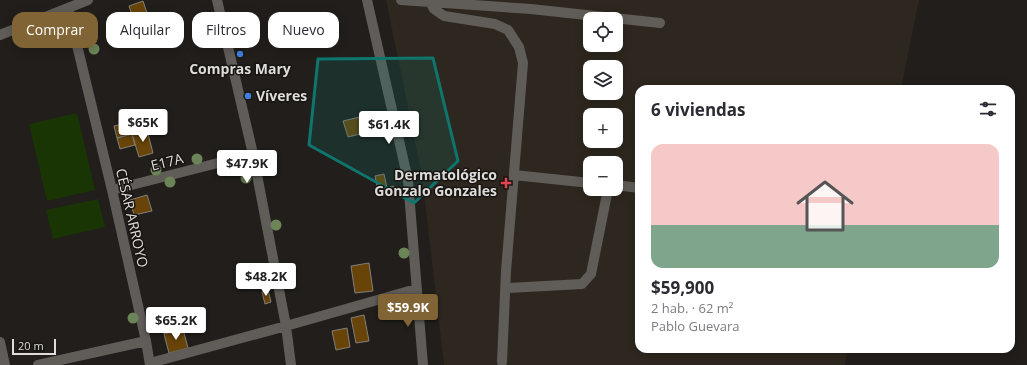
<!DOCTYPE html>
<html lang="es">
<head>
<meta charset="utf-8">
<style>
  :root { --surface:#fff; --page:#f2f2f3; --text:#2b2b33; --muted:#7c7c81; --line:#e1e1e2; --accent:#816436 }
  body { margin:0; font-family:"Open Sans",sans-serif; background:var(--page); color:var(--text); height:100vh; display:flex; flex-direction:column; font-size:15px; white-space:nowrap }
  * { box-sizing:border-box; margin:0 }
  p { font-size:13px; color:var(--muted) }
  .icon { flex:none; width:22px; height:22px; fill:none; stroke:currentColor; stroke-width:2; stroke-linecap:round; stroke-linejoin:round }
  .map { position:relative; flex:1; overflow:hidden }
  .panel { position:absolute; left:635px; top:85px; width:380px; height:268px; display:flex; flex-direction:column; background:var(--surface); border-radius:12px; box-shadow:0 2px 10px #0003 }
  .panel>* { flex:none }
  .guide { position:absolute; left:12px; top:12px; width:380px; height:36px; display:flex; gap:8px }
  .buttons { position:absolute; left:583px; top:12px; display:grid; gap:8px }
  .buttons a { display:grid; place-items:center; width:40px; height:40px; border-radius:8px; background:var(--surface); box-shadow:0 2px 10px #0003; font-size:20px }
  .scale { position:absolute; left:12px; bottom:10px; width:44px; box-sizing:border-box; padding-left:4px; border:2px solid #dedddb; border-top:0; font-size:11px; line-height:14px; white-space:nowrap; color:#dedddb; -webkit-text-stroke:3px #181512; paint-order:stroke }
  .price { position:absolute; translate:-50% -34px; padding:0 9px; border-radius:4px; background:#fff; color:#222; font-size:13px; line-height:26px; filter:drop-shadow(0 1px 2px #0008) }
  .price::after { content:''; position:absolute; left:50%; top:24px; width:12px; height:9px; margin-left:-6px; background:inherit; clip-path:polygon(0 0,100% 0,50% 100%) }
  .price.on { background:var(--accent); color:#fff }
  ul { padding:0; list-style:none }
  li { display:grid; align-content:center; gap:8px; height:212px; padding:0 16px }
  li+li { border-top:1px solid var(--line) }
  li span { display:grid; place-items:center; height:124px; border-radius:12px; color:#555 }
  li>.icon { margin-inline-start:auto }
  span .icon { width:72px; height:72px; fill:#fffc; stroke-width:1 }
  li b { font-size:17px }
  h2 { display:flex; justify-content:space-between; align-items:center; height:48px; padding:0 16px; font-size:17px }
  .tag { padding:0 14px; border-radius:12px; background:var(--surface); box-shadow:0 2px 10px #0003; font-size:14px; line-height:36px }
  .tag.on { background:var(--accent); color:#fff }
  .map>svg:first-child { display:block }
  .built { fill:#2d271f; fill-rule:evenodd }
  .green { fill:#1a3504 }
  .building { fill:#684408; stroke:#827f7b }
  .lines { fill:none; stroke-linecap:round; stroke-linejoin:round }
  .minor { stroke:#605d59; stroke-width:10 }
  .tree { fill:#6b8458 }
  .marked { fill:#0f766e; fill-opacity:0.2; stroke:#0f766e; stroke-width:3; stroke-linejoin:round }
  .shop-dot { fill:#3f7fe0; stroke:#181512; stroke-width:1.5 }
  .health-dot { fill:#e0444e; stroke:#181512; stroke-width:1.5 }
  .labels { text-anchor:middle; stroke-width:3; stroke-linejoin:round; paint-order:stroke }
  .poi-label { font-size:14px; font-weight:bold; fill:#dedddb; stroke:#181512 }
  .street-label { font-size:14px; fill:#dedddb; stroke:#181512 }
</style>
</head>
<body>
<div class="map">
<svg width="1027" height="365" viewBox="0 0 1027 365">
  <rect width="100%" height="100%" fill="#211e1b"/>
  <path class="built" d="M386,0H919L901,89H639V349H848L845,365H444L422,176ZM590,19H616V45H590ZM590,67H616V93H590ZM590,115H616V141H590ZM590,163H616V189H590Z"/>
  <path class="green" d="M77,113L95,190L47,201L29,124Z
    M98,199L105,227L53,239L46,210Z"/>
  <path class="building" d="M143,1L150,22L136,27L129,6Z
    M372,114L376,130L348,137L343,121Z
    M148,118L150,129L117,138L114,126Z
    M147,130L153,153L139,157L132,134Z
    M132,134L135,145L120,149L117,138Z
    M384,174L387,188L394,186L395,193L379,196L375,176Z
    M147,195L152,211L134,215L130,200Z
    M369,263L373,291L355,293L351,266Z
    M268,290L271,302L265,304L262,292Z
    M172,308L178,330L164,334L157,312Z
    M364,315L369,341L356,343L351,318Z
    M347,328L350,347L336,350L332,331Z
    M183,329L188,348L169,353L164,334Z"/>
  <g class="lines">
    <path class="minor" d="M217,0L253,154L286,326L291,365
      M367,0L408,180L423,365
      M401,0L531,9L660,23
      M430,2L434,9L444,16L495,24L508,30L519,47L523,63L506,271L502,362
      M68,8L112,190L146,341L150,365
      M0,35L88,0
      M514,175L590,183
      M616,185L639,188
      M112,190L253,154
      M506,288L582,284L591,274L608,189
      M0,342L5,365
      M150,363L286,326L416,289
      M38,365L146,341"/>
  </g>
  <g class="tree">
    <circle cx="92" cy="38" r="5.5"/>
    <circle cx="94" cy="49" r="5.5"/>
    <circle cx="197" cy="159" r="5.5"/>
    <circle cx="156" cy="170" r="5.5"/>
    <circle cx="223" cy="170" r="5.5"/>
    <circle cx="246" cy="178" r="5.5"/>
    <circle cx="170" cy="182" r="5.5"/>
    <circle cx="276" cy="225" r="5.5"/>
    <circle cx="404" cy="253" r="5.5"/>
    <circle cx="268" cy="277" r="5.5"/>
    <circle cx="133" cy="318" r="5.5"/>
  </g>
  <path class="marked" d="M433,58L458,161L414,203L309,145L318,59Z"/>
  <g class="shop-dot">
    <circle cx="240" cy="54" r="4"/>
    <circle cx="248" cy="96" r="4"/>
  </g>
  <path class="health-dot" d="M504 177h4v4h4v4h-4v4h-4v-4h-4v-4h4z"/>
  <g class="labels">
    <g class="poi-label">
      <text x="240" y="74">Compras Mary</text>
      <text x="256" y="101" text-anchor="start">Víveres</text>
      <text x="497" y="180" text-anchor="end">Dermatológico<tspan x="497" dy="16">Gonzalo Gonzales</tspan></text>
    </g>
    <g class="street-label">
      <text transform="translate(167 162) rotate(-14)" y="5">E17A</text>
      <text transform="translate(132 218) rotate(77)" y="5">CÉSAR ARROYO</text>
    </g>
  </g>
</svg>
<div class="buttons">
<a><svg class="icon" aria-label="locate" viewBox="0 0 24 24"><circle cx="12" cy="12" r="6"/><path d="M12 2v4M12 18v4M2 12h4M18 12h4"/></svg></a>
<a><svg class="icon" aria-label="layers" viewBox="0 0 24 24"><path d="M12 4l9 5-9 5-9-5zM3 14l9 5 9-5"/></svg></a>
<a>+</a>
<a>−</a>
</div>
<div class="scale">20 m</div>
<b class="price" style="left:143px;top:143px">$65K</b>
<b class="price" style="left:389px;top:145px">$61.4K</b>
<b class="price" style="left:247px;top:184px">$47.9K</b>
<b class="price" style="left:266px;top:297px">$48.2K</b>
<b class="price on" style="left:408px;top:328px">$59.9K</b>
<b class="price" style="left:176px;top:341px">$65.2K</b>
<div class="guide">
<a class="tag on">Comprar</a>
<a class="tag">Alquilar</a>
<a class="tag">Filtros</a>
<a class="tag">Nuevo</a>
</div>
<section class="panel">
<h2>6 viviendas<svg class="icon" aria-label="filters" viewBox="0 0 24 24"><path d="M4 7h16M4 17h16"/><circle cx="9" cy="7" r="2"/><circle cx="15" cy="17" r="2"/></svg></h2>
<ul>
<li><span style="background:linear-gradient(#f6c9c9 65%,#7fa58c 0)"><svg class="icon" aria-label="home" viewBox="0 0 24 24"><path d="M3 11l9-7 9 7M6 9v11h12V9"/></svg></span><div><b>$59,900</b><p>2 hab. · 62 m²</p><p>Pablo Guevara</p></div></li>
</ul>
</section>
</div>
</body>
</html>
